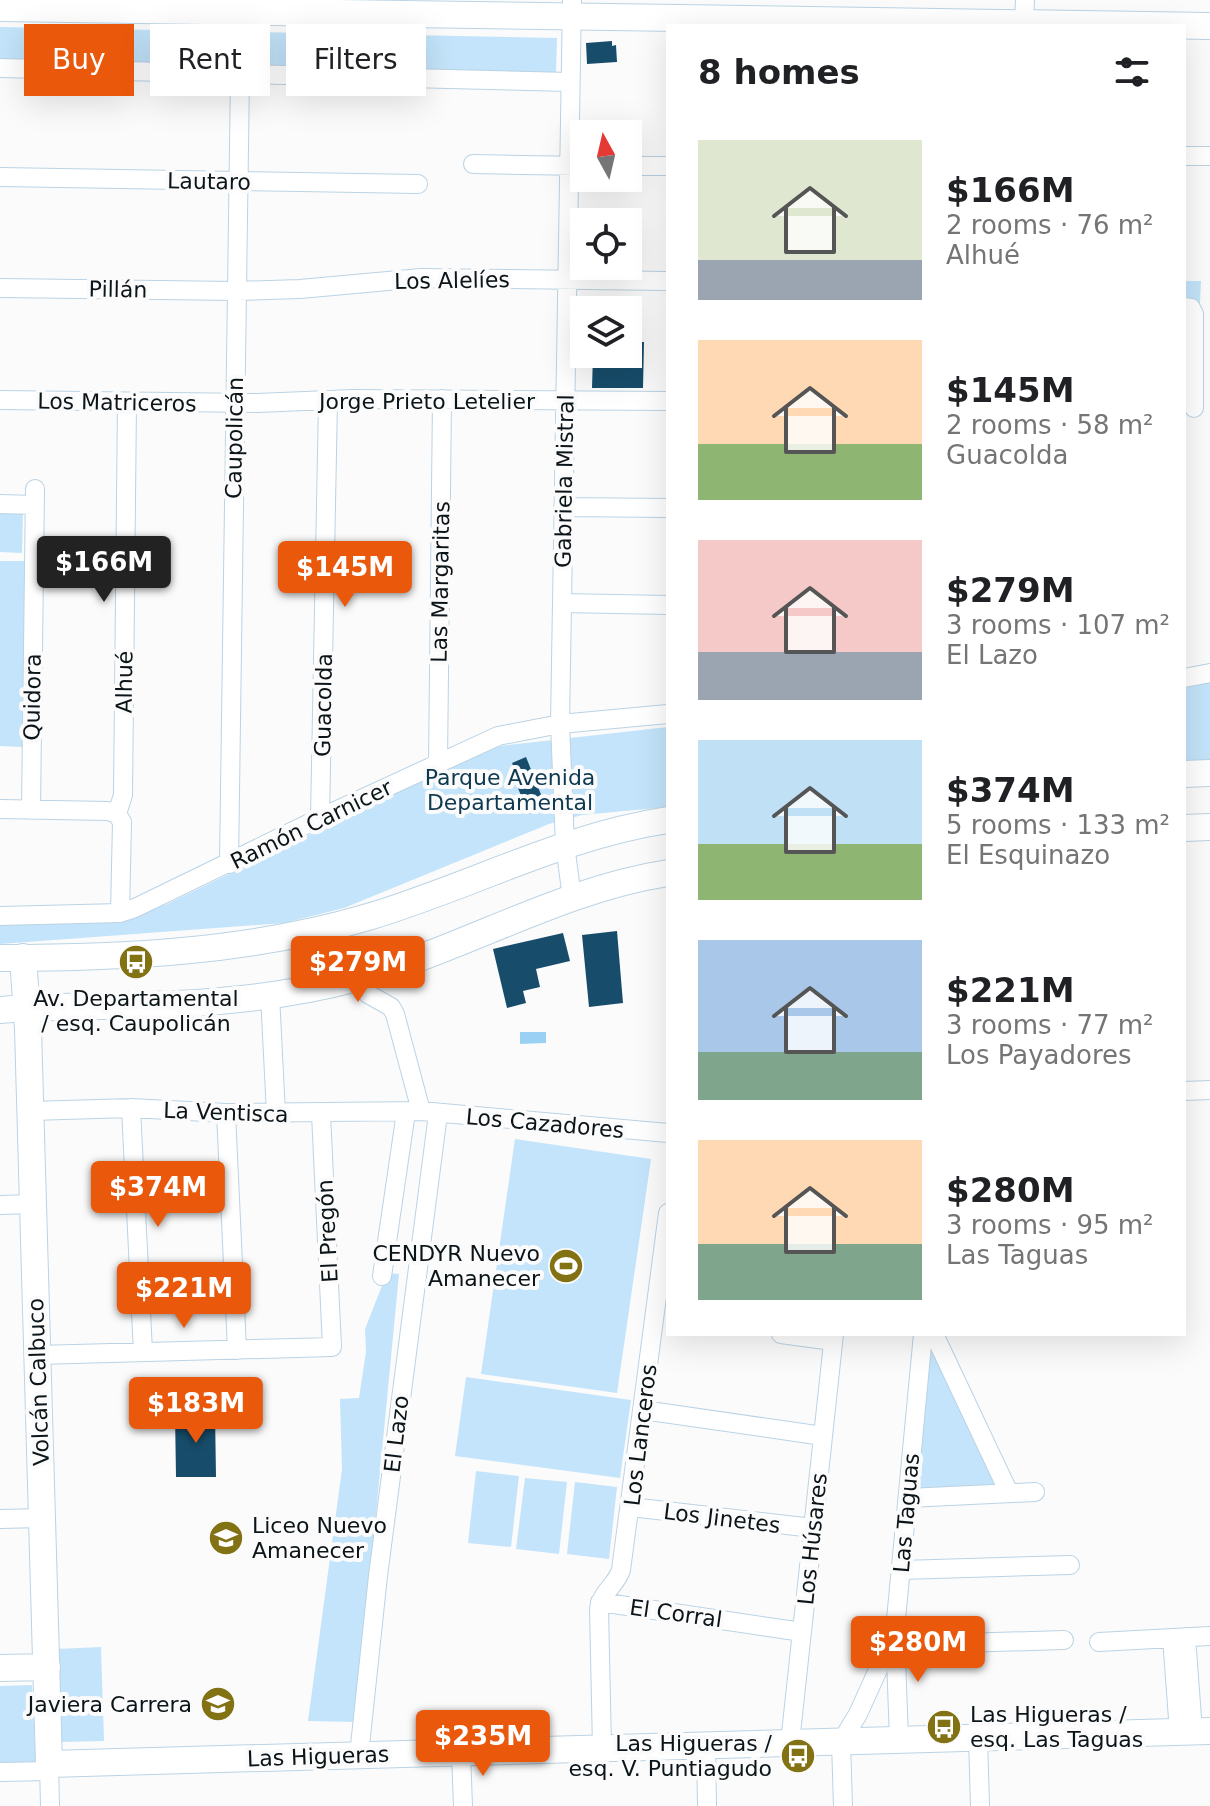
<!DOCTYPE html>
<html lang="en">
<head>
<meta charset="utf-8">
<style>
  :root { --surface:#fff; --page:#f6f6f6; --text:#202124; --muted:#757577; --accent:#ea580c }
  body { margin:0; font-family:"DejaVu Sans",sans-serif; background:var(--page); color:var(--text); height:100vh; display:flex; flex-direction:column; font-size:30px; white-space:nowrap }
  * { box-sizing:border-box; margin:0 }
  p { font-size:26px; color:var(--muted) }
  .icon { flex:none; width:44px; height:44px; fill:none; stroke:currentColor; stroke-width:2; stroke-linecap:round; stroke-linejoin:round }
  .map { position:relative; flex:1; overflow:hidden }
  .drawer { position:absolute; left:666px; top:24px; width:520px; height:1312px; display:flex; flex-direction:column; background:var(--surface); border-radius:0px; box-shadow:0 8px 32px #0002 }
  .drawer>* { flex:none }
  .hud { position:absolute; left:24px; top:24px; width:522px; height:72px; display:flex; gap:16px }
  .needle { width:52px; rotate:352deg }
  .controls { position:absolute; left:570px; top:120px; display:grid; gap:16px }
  .controls a { display:grid; place-items:center; width:72px; height:72px; border-radius:0px; background:var(--surface); box-shadow:0 8px 32px #0002; font-size:40px }
  .price { position:absolute; translate:-50% -68px; padding:0 18px; border-radius:8px; background:var(--accent); color:#fff; font-size:26px; line-height:52px; filter:drop-shadow(0 2px 4px #0008) }
  .price::after { content:''; position:absolute; left:50%; top:48px; width:24px; height:18px; margin-left:-12px; background:inherit; clip-path:polygon(0 0,100% 0,50% 100%) }
  .price.on { background:#222; color:#fff }
  ul { padding:0; list-style:none }
  li { display:flex; align-items:center; gap:24px; height:200px; padding:0 32px }
  li span { display:grid; place-items:center; flex:none; width:224px; height:160px; border-radius:0px; color:#555 }
  li>.icon { margin-inline-start:auto }
  span .icon { width:96px; height:96px; fill:#fffc; stroke-width:1 }
  li b { font-size:34px }
  h2 { display:flex; justify-content:space-between; align-items:center; height:96px; padding:0 32px; font-size:34px }
  .tag { padding:0 28px; border-radius:0px; background:var(--surface); box-shadow:0 8px 32px #0002; font-size:28px; line-height:72px }
  .tag.on { background:var(--accent); color:#fff }
  .map>svg:first-child { display:block }
  .green { fill:#c3e4fa }
  .water { fill:#9ad0f3 }
  .building { fill:#174d6b }
  .lines { fill:none; stroke-linecap:round; stroke-linejoin:round }
  .street-casing { stroke:#bbd3e4; stroke-width:20 }
  .secondary-casing { stroke:#bbd3e4; stroke-width:28 }
  .street { stroke:#fff; stroke-width:18 }
  .secondary { stroke:#fff; stroke-width:26 }
  .labels { text-anchor:middle; stroke-width:8; stroke-linejoin:round; paint-order:stroke }
  .street-label { font-size:22px; fill:#0b1419; stroke:#fbfbfb }
  .park-label { font-size:22px; fill:#0e3951; stroke:#fbfbfb }
  .poi-label { font-size:22px; fill:#0b1419; stroke:#fbfbfb; text-anchor:end }
</style>
</head>
<body>
<div class="map">
<svg width="1210" height="1806" viewBox="0 0 1210 1806">
  <rect width="100%" height="100%" fill="#fbfbfb"/>
  <path class="green" d="M0,27L557,38L556,74L0,61Z
    M1184,281H1201L1200,303H1184Z
    M0,510H23L22,553L0,552Z
    M0,561H26L22,747L0,746Z
    M1210,683V766L1184,767V685Z
    M668,727V807L582,815L549,824L344,908L284,923L0,944V922L71,921L165,905L379,801L499,746Z
    M515,1139L651,1159L617,1393L481,1374Z
    M387,1273L399,1274L356,1722L308,1721L342,1469L340,1399L359,1398L366,1352L365,1329Z
    M931,1344L997,1487L915,1490Z
    M466,1377L631,1400L620,1478L455,1456Z
    M476,1471L519,1476L511,1547L468,1543Z
    M525,1478L567,1482L559,1554L516,1549Z
    M575,1482L617,1487L609,1559L567,1554Z
    M101,1647L104,1741L60,1742L56,1649Z
    M32,1685L36,1764L0,1766V1686Z"/>
  <path class="water" d="M520,1032H546V1043L520,1044Z"/>
  <path class="building" d="M612,41V46L616,45L617,62L587,64L586,43Z
    M628,342H644L643,388H592L593,354H628Z
    M526,757L546,807L529,814L517,786L521,785L512,763Z
    M617,931L623,1003L589,1007L582,935Z
    M563,933L570,961L536,969L540,987L523,991L526,1003L507,1008L493,949Z
    M215,1413L216,1477H176L175,1414Z"/>
  <g class="lines">
    <g class="street-casing">
      <path id="street" d="M572,0L560,724L565,845L572,898
        M1024,23L1025,0
        M0,68L570,82
        M1184,156H1210
        M473,164L584,166
        M628,166H668
        M0,177L418,184
        M0,288L236,291L300,289L421,278L668,281
        M1184,307L1191,308L1194,314V408
        M0,400L257,403L353,399L668,401
        M0,504L34,505
        M563,507L668,508
        M562,603L668,605
        M1184,678L1210,673
        M438,764L442,399
        M0,809L108,811L117,814
        M31,810L35,489
        M320,818L328,400
        M229,864L241,3
        M120,913L122,822L117,814L123,795L127,402
        M0,916L120,913L135,908L320,818L498,736L560,724L668,714
        M358,978L368,994L391,1007L395,1014L421,1111
        M270,995L276,1114
        M1184,1091L1210,1090
        M131,1108L143,1352
        M31,1111L131,1108L226,1113L421,1111L668,1133
        M226,1113L237,1350
        M0,1205L33,1204
        M382,1276L406,1112
        M781,1334L833,1341
        M934,1334L1009,1493
        M38,1355L332,1347L321,1114
        M643,1410L823,1436
        M908,1498L1035,1492
        M631,1507L813,1528
        M0,1519L42,1518
        M901,1570L1070,1565
        M600,1602L802,1632
        M1186,1637L1193,1731
        M1172,1638L1179,1732
        M1099,1642L1210,1636
        M895,1645L1064,1640
        M978,1738L980,1806
        M899,1740L895,1630L923,1334
        M790,1743L834,1334
        M706,1745L707,1806
        M602,1748L599,1608C602,1592 616,1585 621,1570L668,1213
        M461,1752L463,1806
        M359,1755L378,1576L438,1114
        M49,1764L50,1806
        M0,1772L49,1771
        M843,1806L841,1742L858,1714L891,1641"/>
    </g>
    <g class="secondary-casing">
      <path id="secondary" d="M0,8L1210,26
        M1184,774L1210,773
        M1184,828L1210,827
        M23,957L28,1029L49,1764L1210,1731
        M0,958C122,958 250,952 368,917C469,887 562,836 668,820
        M0,1010C59,1005 118,1007 176,1004C237,1001 298,994 357,978C463,950 558,890 668,873
        M0,1668L47,1667"/>
    </g>
    <use href="#street" class="street"/>
    <use href="#secondary" class="secondary"/>
  </g>
  <defs>
    <g id="bus-disc" transform="scale(1.8)"><circle r="9.5" fill="#827213" stroke="#fbfbfb"/><path d="M-5-6H5V4H4V6H2V4H-2V6H-4V4H-5ZM-3.5-4V0h7V-4ZM-3.5 1.2v1.5H-2V1.2ZM2 1.2v1.5H3.5V1.2Z" fill="#fff"/></g>
    <g id="stadium-disc" transform="scale(1.8)"><circle r="9.5" fill="#827213" stroke="#fbfbfb"/><path d="M0-5a6.5 5 0 1 0 0 10a6.5 5 0 1 0 0-10ZM-3.5-1.8h7v3.6h-7Z" fill="#fff"/></g>
    <g id="school-disc" transform="scale(1.8)"><circle r="9.5" fill="#827213" stroke="#fbfbfb"/><path d="M0-5L7-2L0 1L-7-2ZM-4 1L0 2.5L4 1V4Q0 6-4 4Z" fill="#fff"/></g>
  </defs>
  <g fill-rule="evenodd">
    <use href="#bus-disc" x="136" y="962"/>
    <use href="#stadium-disc" x="566" y="1266"/>
    <use href="#school-disc" x="226" y="1538"/>
    <use href="#school-disc" x="218" y="1704"/>
    <use href="#bus-disc" x="944" y="1727"/>
    <use href="#bus-disc" x="798" y="1756"/>
  </g>
  <g class="labels">
    <g class="street-label">
      <text transform="translate(209 181) rotate(1)" y="8">Lautaro</text>
      <text transform="translate(452 280) rotate(-1)" y="8">Los Alelíes</text>
      <text transform="translate(118 289) rotate(1)" y="8">Pillán</text>
      <text x="427" y="409">Jorge Prieto Letelier</text>
      <text transform="translate(117 402) rotate(1)" y="8">Los Matriceros</text>
      <text transform="translate(234 438) rotate(-89)" y="8">Caupolicán</text>
      <text transform="translate(564 481) rotate(-89)" y="8">Gabriela Mistral</text>
      <text transform="translate(440 582) rotate(-89)" y="8">Las Margaritas</text>
      <text transform="translate(124 682) rotate(-89)" y="8">Alhué</text>
      <text transform="translate(32 697) rotate(-89)" y="8">Quidora</text>
      <text transform="translate(323 705) rotate(-89)" y="8">Guacolda</text>
      <text transform="translate(311 824) rotate(-26)" y="8">Ramón Carnicer</text>
      <text transform="translate(226 1112) rotate(2)" y="8">La Ventisca</text>
      <text transform="translate(545 1123) rotate(5)" y="8">Los Cazadores</text>
      <text transform="translate(327 1231) rotate(-93)" y="8">El Pregón</text>
      <text transform="translate(38 1382) rotate(-92)" y="8">Volcán Calbuco</text>
      <text transform="translate(396 1434) rotate(-83)" y="8">El Lazo</text>
      <text transform="translate(640 1435) rotate(-83)" y="8">Los Lanceros</text>
      <text transform="translate(906 1513) rotate(-85)" y="8">Las Taguas</text>
      <text transform="translate(722 1518) rotate(7)" y="8">Los Jinetes</text>
      <text transform="translate(812 1539) rotate(-84)" y="8">Los Húsares</text>
      <text transform="translate(676 1613) rotate(8)" y="8">El Corral</text>
      <text transform="translate(318 1756) rotate(-2)" y="8">Las Higueras</text>
    </g>
    <g class="park-label">
      <text x="510" y="785">Parque Avenida<tspan x="510" dy="25">Departamental</tspan></text>
    </g>
    <g class="poi-label">
      <text x="136" y="1006" text-anchor="middle">Av. Departamental<tspan x="136" dy="25">/ esq. Caupolicán</tspan></text>
      <text x="540" y="1261">CENDYR Nuevo<tspan x="540" dy="25">Amanecer</tspan></text>
      <text x="252" y="1533" text-anchor="start">Liceo Nuevo<tspan x="252" dy="25">Amanecer</tspan></text>
      <text x="192" y="1712">Javiera Carrera</text>
      <text x="970" y="1722" text-anchor="start">Las Higueras /<tspan x="970" dy="25">esq. Las Taguas</tspan></text>
      <text x="772" y="1751">Las Higueras /<tspan x="772" dy="25">esq. V. Puntiagudo</tspan></text>
    </g>
  </g>
</svg>
<div class="controls">
<a><svg class="needle" viewBox="-14 -14 28 28"><path d="M0-13l5 13h-10z" fill="#e53935"/><path d="M0 13l5-13h-10z" fill="#757577"/></svg></a>
<a><svg class="icon" aria-label="locate" viewBox="0 0 24 24"><circle cx="12" cy="12" r="6"/><path d="M12 2v4M12 18v4M2 12h4M18 12h4"/></svg></a>
<a><svg class="icon" aria-label="layers" viewBox="0 0 24 24"><path d="M12 4l9 5-9 5-9-5zM3 14l9 5 9-5"/></svg></a>
</div>
<b class="price on" style="left:104px;top:604px">$166M</b>
<b class="price" style="left:345px;top:609px">$145M</b>
<b class="price" style="left:358px;top:1004px">$279M</b>
<b class="price" style="left:158px;top:1229px">$374M</b>
<b class="price" style="left:184px;top:1330px">$221M</b>
<b class="price" style="left:196px;top:1445px">$183M</b>
<b class="price" style="left:918px;top:1684px">$280M</b>
<b class="price" style="left:483px;top:1778px">$235M</b>
<div class="hud">
<a class="tag on">Buy</a>
<a class="tag">Rent</a>
<a class="tag">Filters</a>
</div>
<section class="drawer">
<h2>8 homes<svg class="icon" aria-label="filters" viewBox="0 0 24 24"><path d="M4 7h16M4 17h16"/><circle cx="9" cy="7" r="2"/><circle cx="15" cy="17" r="2"/></svg></h2>
<ul>
<li><span style="background:linear-gradient(#dfe7d0 75%,#9aa5b1 0)"><svg class="icon" aria-label="home" viewBox="0 0 24 24"><path d="M3 11l9-7 9 7M6 9v11h12V9"/></svg></span><div><b>$166M</b><p>2 rooms · 76 m²</p><p>Alhué</p></div></li>
<li><span style="background:linear-gradient(#ffd9b3 65%,#8fb573 0)"><svg class="icon" aria-label="home" viewBox="0 0 24 24"><path d="M3 11l9-7 9 7M6 9v11h12V9"/></svg></span><div><b>$145M</b><p>2 rooms · 58 m²</p><p>Guacolda</p></div></li>
<li><span style="background:linear-gradient(#f6c9c9 70%,#9aa5b1 0)"><svg class="icon" aria-label="home" viewBox="0 0 24 24"><path d="M3 11l9-7 9 7M6 9v11h12V9"/></svg></span><div><b>$279M</b><p>3 rooms · 107 m²</p><p>El Lazo</p></div></li>
<li><span style="background:linear-gradient(#bfe0f5 65%,#8fb573 0)"><svg class="icon" aria-label="home" viewBox="0 0 24 24"><path d="M3 11l9-7 9 7M6 9v11h12V9"/></svg></span><div><b>$374M</b><p>5 rooms · 133 m²</p><p>El Esquinazo</p></div></li>
<li><span style="background:linear-gradient(#a9c7e8 70%,#7fa58c 0)"><svg class="icon" aria-label="home" viewBox="0 0 24 24"><path d="M3 11l9-7 9 7M6 9v11h12V9"/></svg></span><div><b>$221M</b><p>3 rooms · 77 m²</p><p>Los Payadores</p></div></li>
<li><span style="background:linear-gradient(#ffd9b3 65%,#7fa58c 0)"><svg class="icon" aria-label="home" viewBox="0 0 24 24"><path d="M3 11l9-7 9 7M6 9v11h12V9"/></svg></span><div><b>$280M</b><p>3 rooms · 95 m²</p><p>Las Taguas</p></div></li>
</ul>
</section>
</div>
</body>
</html>
